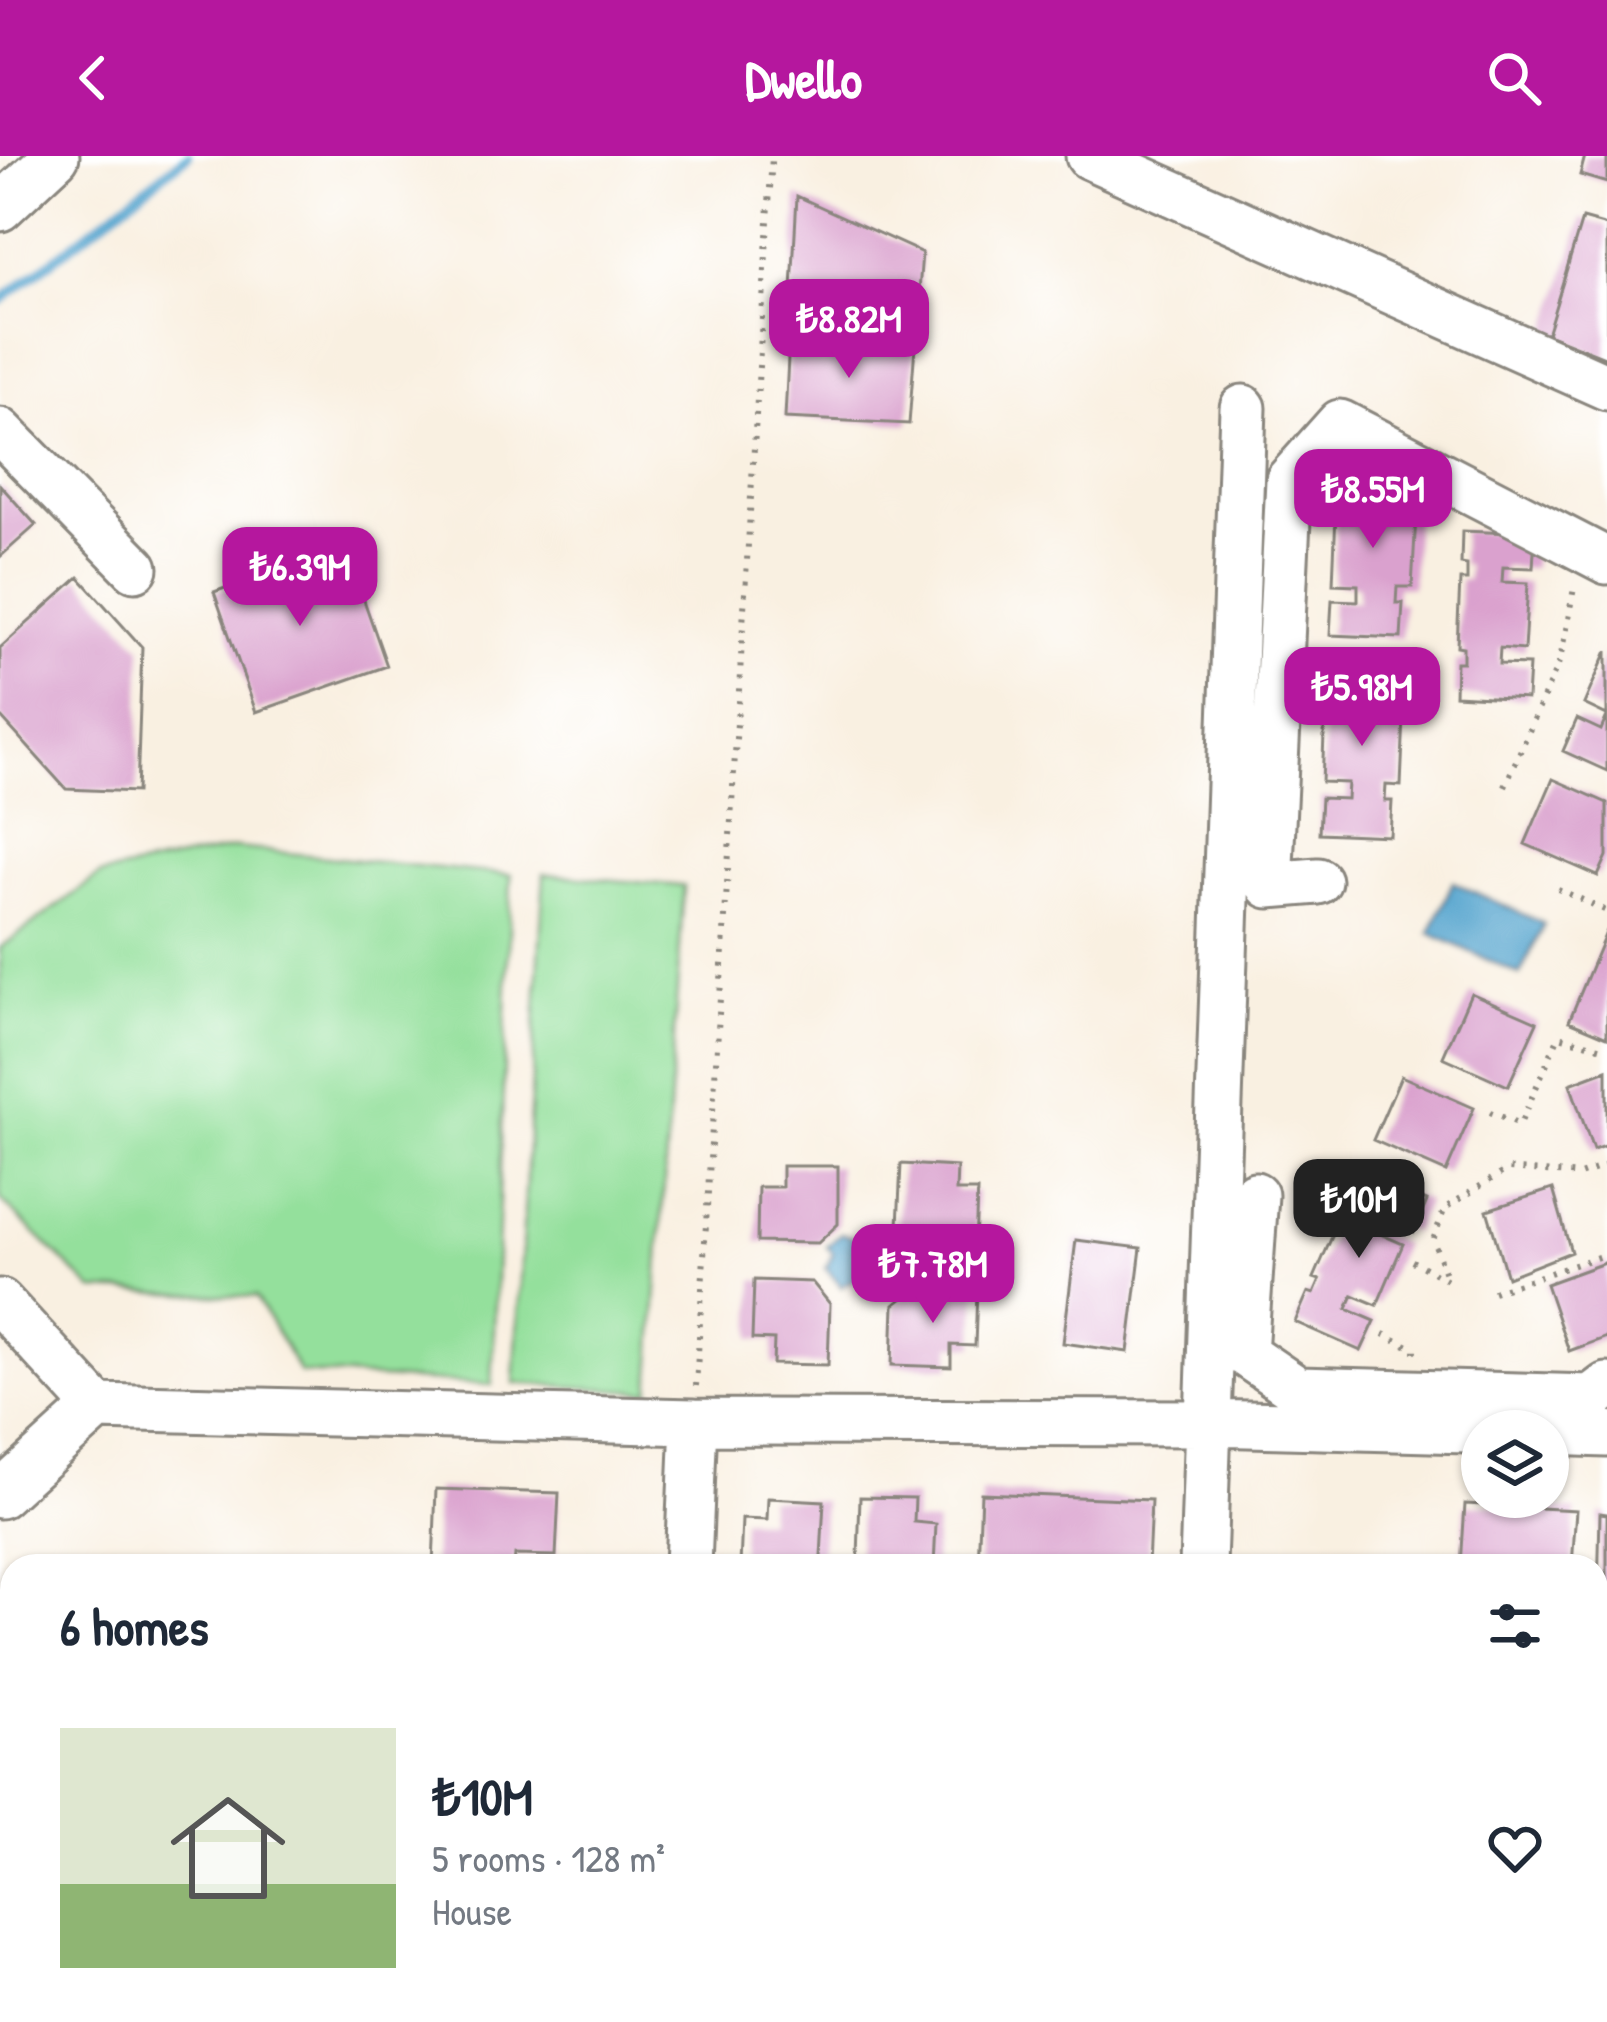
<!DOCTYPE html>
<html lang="en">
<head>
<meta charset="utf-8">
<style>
  :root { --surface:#fff; --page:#f6f6f7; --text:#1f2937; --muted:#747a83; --line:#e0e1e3; --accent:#b5179e }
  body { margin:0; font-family:"Patrick Hand",sans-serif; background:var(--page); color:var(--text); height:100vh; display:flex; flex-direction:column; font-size:45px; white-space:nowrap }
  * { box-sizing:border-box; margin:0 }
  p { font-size:39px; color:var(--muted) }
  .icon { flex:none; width:66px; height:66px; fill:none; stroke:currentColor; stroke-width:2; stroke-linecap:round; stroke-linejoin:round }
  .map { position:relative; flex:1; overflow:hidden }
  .details { position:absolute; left:0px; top:1398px; width:1608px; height:468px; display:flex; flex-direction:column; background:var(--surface); border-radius:36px 36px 0 0; box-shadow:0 3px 9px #0004 }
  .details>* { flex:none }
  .buttons { position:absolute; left:1461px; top:1254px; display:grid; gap:24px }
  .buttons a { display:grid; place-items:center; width:108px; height:108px; border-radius:50%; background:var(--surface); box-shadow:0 3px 9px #0004; font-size:60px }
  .price { position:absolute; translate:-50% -102px; padding:0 27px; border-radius:24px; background:var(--accent); color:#fff; font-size:39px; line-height:78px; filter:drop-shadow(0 3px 6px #0008) }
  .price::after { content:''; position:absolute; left:50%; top:72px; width:36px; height:27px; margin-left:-18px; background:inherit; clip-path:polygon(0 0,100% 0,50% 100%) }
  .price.on { background:#222; color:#fff }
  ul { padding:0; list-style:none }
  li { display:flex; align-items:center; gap:36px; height:300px; padding:0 60px }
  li+li { border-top:3px solid var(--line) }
  li span { display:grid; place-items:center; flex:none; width:336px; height:240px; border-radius:0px; color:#555 }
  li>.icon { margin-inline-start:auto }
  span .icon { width:144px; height:144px; fill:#fffc; stroke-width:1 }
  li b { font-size:51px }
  h2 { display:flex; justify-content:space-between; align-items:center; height:144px; padding:0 60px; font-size:51px }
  header { display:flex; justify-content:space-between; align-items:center; height:156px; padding:0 60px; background:var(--accent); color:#fff; font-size:54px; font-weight:700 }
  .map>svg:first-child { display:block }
  .green { fill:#94e09c; stroke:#587e5c; stroke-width:3 }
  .water { fill:#54a4ce; stroke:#386075; stroke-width:3 }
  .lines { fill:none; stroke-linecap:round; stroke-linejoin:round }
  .stream { stroke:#54a4ce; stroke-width:10 }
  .building { fill:#daa1ce }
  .minor-casing { stroke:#8a867e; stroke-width:51 }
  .path { stroke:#8a867e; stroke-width:6; stroke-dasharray:3 9; stroke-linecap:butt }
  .minor { stroke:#fff; stroke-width:45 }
</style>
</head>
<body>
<header><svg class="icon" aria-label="back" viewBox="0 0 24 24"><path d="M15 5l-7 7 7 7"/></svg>Dwello<svg class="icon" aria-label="search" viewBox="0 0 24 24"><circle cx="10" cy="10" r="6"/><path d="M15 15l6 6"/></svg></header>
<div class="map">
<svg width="1607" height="1866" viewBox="0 0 1607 1866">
  <rect width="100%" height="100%" fill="#fff"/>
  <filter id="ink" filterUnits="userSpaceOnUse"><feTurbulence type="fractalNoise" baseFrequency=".00833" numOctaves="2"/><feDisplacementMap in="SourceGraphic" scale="24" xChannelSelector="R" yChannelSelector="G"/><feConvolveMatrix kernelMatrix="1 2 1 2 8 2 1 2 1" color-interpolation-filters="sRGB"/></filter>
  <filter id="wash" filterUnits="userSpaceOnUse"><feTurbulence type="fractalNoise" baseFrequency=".004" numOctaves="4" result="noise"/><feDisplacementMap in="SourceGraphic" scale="48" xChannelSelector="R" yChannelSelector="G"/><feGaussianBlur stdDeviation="2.7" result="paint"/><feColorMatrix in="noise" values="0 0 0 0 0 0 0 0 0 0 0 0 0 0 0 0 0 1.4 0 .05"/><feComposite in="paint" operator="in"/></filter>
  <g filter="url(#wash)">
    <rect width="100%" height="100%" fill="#f9f0e1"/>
    <path class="green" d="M235,692L511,719L492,1229L300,1217L256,1141L93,1134L0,1043V792L100,719Z
      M544,718L684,730L650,1236L514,1227Z"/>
    <path class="water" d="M1453,726L1544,768L1520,819L1430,777Z
      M841,1077L862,1085L883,1079L898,1093L892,1100L896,1118L880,1131C866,1121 855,1120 841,1131L826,1112L833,1097L827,1091Z"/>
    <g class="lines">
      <path class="stream" d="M0,145L187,0"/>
    </g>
    <g id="blocks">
      <path class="building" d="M1585,0H1607V27L1580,19Z
        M797,40L922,97L916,173L790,170Z
        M1582,63L1607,70V202L1547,178Z
        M789,182L915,190L909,268L785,262Z
        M1338,307L1410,310L1408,345H1401L1400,361H1416L1412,431H1397L1396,447H1403L1401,482L1330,479L1332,444L1358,445V429L1333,428L1336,358L1362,359L1363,343L1337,342Z
        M0,329L36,369L0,401Z
        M1462,375L1535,378L1533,412L1503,411L1502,426L1528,427L1524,494L1500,492L1499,508L1529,509L1527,543L1455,539L1456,506H1463V491L1457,490L1460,424H1467V409L1461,408Z
        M345,390L387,510L256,556L214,436Z
        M79,421L142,491L137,636L66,633L0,560V492Z
        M1607,495V559L1584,548Z
        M1327,505L1399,508L1397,543H1390L1389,559L1404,560L1401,630L1386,629L1385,645H1392L1390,680L1319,677L1321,642L1347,643L1348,627L1322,626L1325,556L1351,557L1352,541L1326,540Z
        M1607,560V615L1563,595L1577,563L1601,574Z
        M1553,623L1607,647V700L1598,720L1525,688Z
        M1607,774V881L1569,865Z
        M1471,837L1537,866L1508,930L1443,901Z
        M1607,914V989L1593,994L1570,928Z
        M1401,920L1474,952L1446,1016L1373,984Z
        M901,1008L957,1011L956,1035H977L975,1092L918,1089L898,1070Z
        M782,1010H838V1068L818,1087L757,1086L758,1031H782Z
        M1360,1016L1427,1045L1414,1076L1386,1063L1380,1078L1403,1088L1377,1149L1353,1139L1347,1153L1375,1165L1361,1195L1295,1166L1308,1136L1314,1138L1320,1124L1314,1122L1341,1060L1347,1063L1353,1049L1347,1046Z
        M1553,1033L1571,1096L1507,1121L1487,1054Z
        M1076,1084L1141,1092L1128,1196L1063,1187Z
        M1607,1106V1181L1569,1195L1546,1128Z
        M754,1124L812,1126L830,1148L828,1209L773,1208L774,1184L752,1183Z
        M916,1132L977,1134L975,1190L951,1189V1211L892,1209L894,1149Z
        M436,1333L559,1337L556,1400L515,1399L514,1410H433Z
        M981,1337L1151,1344L1148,1410H978Z
        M860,1341L915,1342L914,1366L936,1368L934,1410H863L858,1402Z
        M768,1342L824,1345L821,1401L812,1410H740L742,1363L767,1364Z
        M1465,1348L1576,1354L1572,1410H1461Z
        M1600,1357L1607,1358V1526L1596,1525Z
        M1596,1554H1607V1701L1596,1700Z
        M1596,1725L1607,1726V1837H1596Z
        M236,1854H319L318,1866H235Z
        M345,1854H393V1866H344Z
        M475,1854L524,1857L523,1866H475Z
        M717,1854H779V1866H717Z
        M805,1854H866V1866H804Z
        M1049,1854H1130L1129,1866H1048Z
        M1232,1854H1318L1317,1866H1231Z
        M1344,1854H1432V1866H1344Z
        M1460,1854H1547V1866H1459Z"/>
    </g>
  </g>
  <g filter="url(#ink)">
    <use href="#blocks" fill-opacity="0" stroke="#8a867e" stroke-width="3"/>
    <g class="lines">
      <g class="minor-casing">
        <path id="minor" d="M1089,0L1607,231
          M0,52L56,0
          M0,275L135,412
          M1318,725L1269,729L1289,324L1340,267L1607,405
          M1255,1039L1244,1197L1298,1234L1591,1242L1607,1230
          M0,1146L97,1251
          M1548,1276L1607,1278
          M0,1339L97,1251L694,1266L1209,1267L1504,1275
          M688,1410L694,1266
          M1203,1410L1243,252
          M0,1714L12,1715
          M670,1866L671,1854
          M1184,1866L1185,1854"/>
      </g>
      <path class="path" d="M1505,630L1560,504L1574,432
        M1558,733L1607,755
        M1490,956L1520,968L1559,880L1607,893
        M1412,1105L1447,1124L1433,1084L1445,1052L1508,1013L1580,1019L1607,1009
        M1493,1136L1607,1098
        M1383,1178L1415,1193V1202
        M696,1230L772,0"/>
      <use href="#minor" class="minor"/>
    </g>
  </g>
</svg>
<div class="buttons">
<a><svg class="icon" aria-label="layers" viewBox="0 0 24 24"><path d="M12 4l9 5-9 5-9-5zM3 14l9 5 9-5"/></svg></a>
</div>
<b class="price" style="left:849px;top:225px">₺8.82M</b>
<b class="price" style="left:1373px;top:395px">₺8.55M</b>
<b class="price" style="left:300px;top:473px">₺6.39M</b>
<b class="price" style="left:1362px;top:593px">₺5.98M</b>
<b class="price on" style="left:1359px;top:1105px">₺10M</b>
<b class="price" style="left:933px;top:1170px">₺7.78M</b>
<section class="details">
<h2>6 homes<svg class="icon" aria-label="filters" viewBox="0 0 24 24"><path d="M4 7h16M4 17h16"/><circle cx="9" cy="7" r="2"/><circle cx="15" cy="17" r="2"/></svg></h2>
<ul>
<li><span style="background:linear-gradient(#dfe7d0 65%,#8fb573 0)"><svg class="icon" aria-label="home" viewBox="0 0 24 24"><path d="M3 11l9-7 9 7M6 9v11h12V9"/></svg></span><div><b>₺10M</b><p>5 rooms · 128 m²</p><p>House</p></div><svg class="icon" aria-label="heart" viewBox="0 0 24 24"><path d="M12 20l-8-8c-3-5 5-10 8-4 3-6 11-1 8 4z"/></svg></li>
</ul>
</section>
</div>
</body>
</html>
